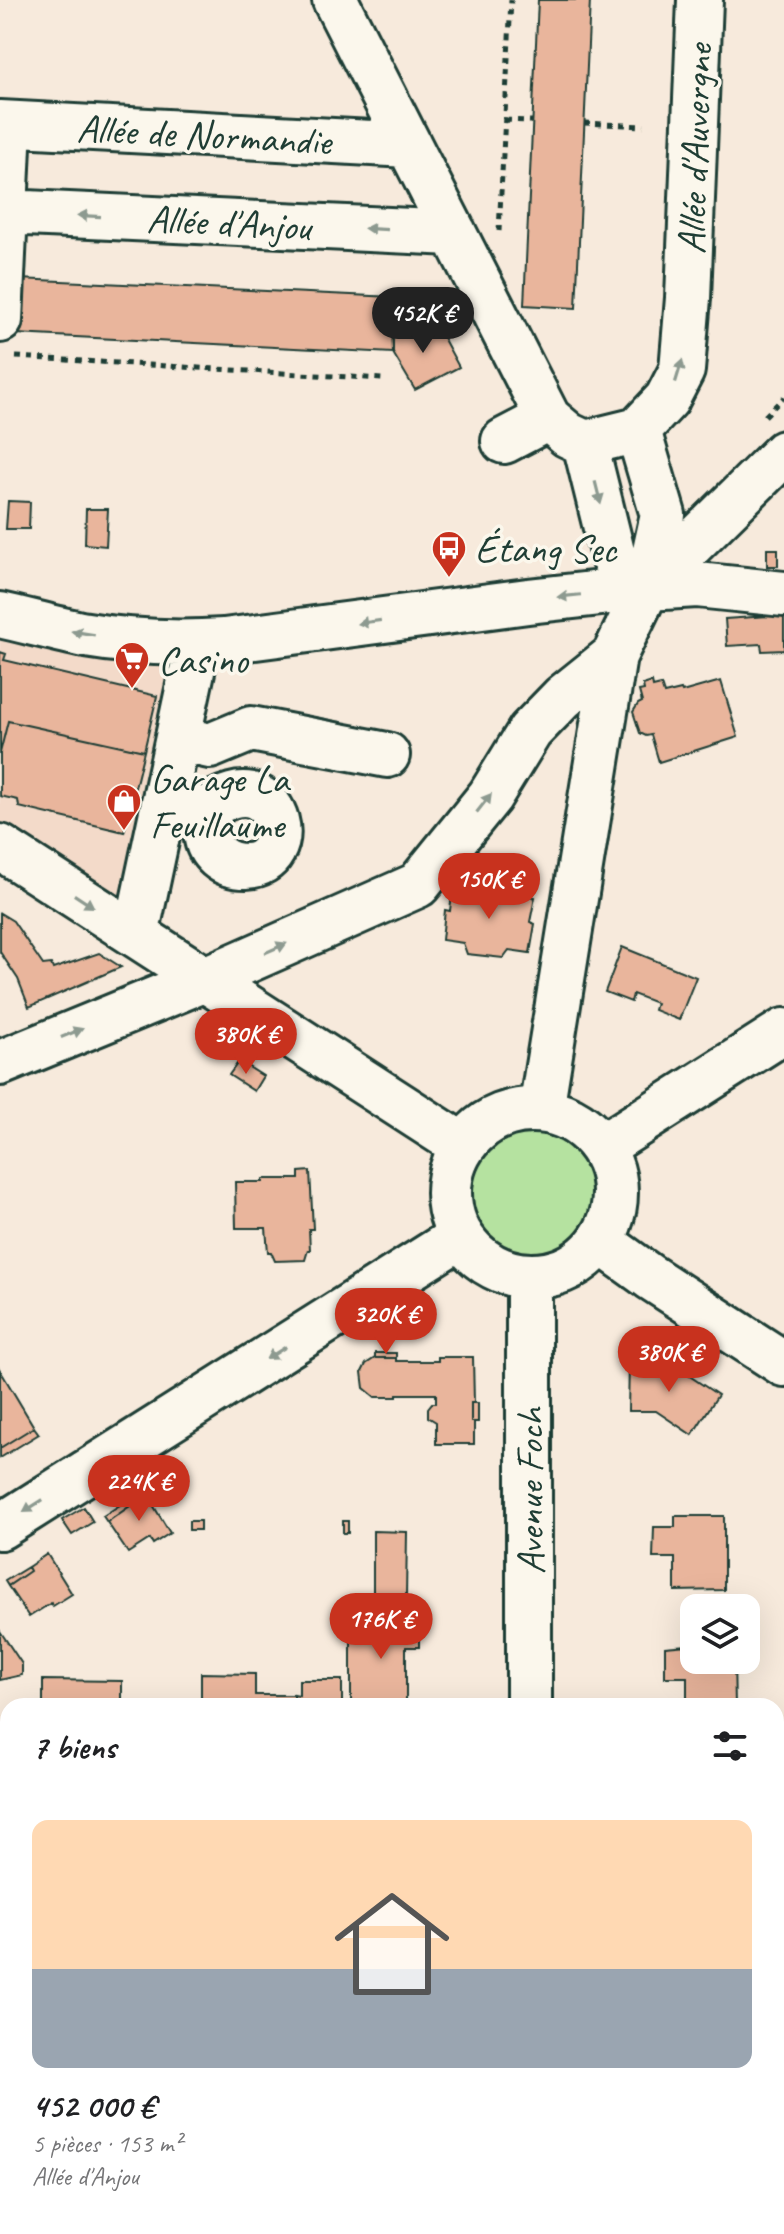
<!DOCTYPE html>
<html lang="fr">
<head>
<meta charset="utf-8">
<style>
  :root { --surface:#fff; --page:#f6f6f6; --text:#202124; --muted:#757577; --line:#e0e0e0; --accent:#c8321e }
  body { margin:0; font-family:Caveat,sans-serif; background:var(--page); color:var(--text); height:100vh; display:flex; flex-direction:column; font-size:30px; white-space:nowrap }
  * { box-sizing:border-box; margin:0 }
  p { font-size:26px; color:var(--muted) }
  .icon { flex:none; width:44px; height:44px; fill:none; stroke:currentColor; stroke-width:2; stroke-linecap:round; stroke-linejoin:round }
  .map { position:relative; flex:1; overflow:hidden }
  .drawer { position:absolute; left:0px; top:1698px; width:784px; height:536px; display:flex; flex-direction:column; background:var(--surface); border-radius:24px 24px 0 0; box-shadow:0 8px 32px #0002 }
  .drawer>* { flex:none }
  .controls { position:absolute; left:680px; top:1594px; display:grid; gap:16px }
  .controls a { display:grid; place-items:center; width:80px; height:80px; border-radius:16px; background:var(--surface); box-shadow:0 8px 32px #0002; font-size:40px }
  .price { position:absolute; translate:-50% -68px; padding:0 18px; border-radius:28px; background:var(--accent); color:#fff; font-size:26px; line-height:52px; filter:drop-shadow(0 2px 4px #0008) }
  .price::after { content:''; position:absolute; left:50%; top:48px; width:24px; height:18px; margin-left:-12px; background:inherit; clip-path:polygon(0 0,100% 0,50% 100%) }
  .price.current { background:#222; color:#fff }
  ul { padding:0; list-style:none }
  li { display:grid; align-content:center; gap:16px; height:424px; padding:0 32px }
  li+li { border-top:2px solid var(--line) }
  li span { display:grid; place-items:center; height:248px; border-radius:16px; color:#555 }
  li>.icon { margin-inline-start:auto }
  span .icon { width:144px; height:144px; fill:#fffc; stroke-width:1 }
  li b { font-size:34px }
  h2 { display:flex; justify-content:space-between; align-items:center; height:96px; padding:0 32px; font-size:34px }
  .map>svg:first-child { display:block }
  .built { fill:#f3dac9 }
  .green { fill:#b5e2a0; stroke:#6a906a; stroke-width:2 }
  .building { fill:#e9b59c; stroke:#1f3d34; stroke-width:2 }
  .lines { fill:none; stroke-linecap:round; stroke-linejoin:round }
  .minor-casing { stroke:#1f3d34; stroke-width:50 }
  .path { stroke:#1f3d34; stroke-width:5; stroke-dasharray:6 6; stroke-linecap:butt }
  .minor { stroke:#fbf7ec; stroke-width:44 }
  .oneway { fill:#8d9a90 }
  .labels { text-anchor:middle; stroke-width:7; stroke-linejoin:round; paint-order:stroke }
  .street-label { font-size:40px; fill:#1f3d34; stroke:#fbf7ec }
  .poi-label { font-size:40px; fill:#1f3d34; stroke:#fbf7ec; text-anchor:start }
</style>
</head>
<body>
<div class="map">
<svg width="784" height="2234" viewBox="0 0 784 2234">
  <rect width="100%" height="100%" fill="#f7eadc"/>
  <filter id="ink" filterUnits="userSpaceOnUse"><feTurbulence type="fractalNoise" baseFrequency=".0125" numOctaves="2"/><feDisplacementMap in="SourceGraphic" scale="16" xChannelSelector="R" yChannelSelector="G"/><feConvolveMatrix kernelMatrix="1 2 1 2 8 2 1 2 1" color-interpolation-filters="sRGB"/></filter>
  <g filter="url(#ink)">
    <path class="built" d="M0,616L198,643L136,935L0,848Z"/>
    <path class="green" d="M469 1192a64 64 0 1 1 128 0a64 64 0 1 1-128 0Z"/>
    <path class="building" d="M538,0H590L576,308L524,305Z
      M19,279L393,297V353L16,334Z
      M392,329L439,330L459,367L415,390L393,353Z
      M8,501L30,502L29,529H6Z
      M86,509H108L106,546L85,544Z
      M767,549H778V566H767Z
      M769,616H784V650L762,651L761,644L727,646L725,619Z
      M0,652L6,654L4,660L157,696L144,751L8,721L0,753Z
      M721,681L738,737L659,762L651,735L646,736L640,733L633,712L638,704L642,702L639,691L644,690L643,685L652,682L653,687L661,685L664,694L681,690L682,692Z
      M8,721L144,751L124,832L19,807L18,800L0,796V753Z
      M453,884L535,897L530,922L535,924L530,953L509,950L503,958L467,954L463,943L442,940L445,910L450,911Z
      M0,913L13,921L43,965L51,964L53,969L99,953L121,967L29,1007L18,979L0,952Z
      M622,947L696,977L679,1020L654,1010L656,1003L633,994L631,1002L605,992Z
      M239,1061L263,1076L254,1091L229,1075Z
      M310,1171L313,1229H309L310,1250H308L305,1260L275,1261L271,1252H268L266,1228H236L235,1182H263V1179H299V1172Z
      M375,1353H396V1358H375Z
      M438,1357H473L474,1403H471V1422H474V1444H436V1422L428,1417V1408L432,1403H436V1394H397V1397H375L364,1388L362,1372L366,1364L375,1358H396V1361H438Z
      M629,1363H670L718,1395L692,1435L656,1411H628Z
      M0,1370L34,1427L0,1448Z
      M471,1403H478V1422H471Z
      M34,1427L39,1434L0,1458V1448Z
      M144,1490L170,1533L153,1544L150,1539L128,1553L107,1522L130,1506L126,1501Z
      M126,1501L130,1506L107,1522L103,1516Z
      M84,1507L93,1522L72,1535L62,1520Z
      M675,1516H724V1590L675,1591V1558H653L654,1527H675Z
      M189,1521H200V1530H189Z
      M343,1521H348V1533H343Z
      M373,1531L407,1532L406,1597H373Z
      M47,1554L72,1594L53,1606L51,1603L29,1617L8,1586L30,1571L28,1567Z
      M28,1567L30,1571L8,1586L5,1581Z
      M351,1620L419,1621V1647H406V1705L351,1706Z
      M0,1631L22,1664V1675L0,1680Z
      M687,1636H694V1660H734L735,1706H687V1677H665V1647L687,1645Z
      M201,1673L255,1674V1695H294V1706H201Z
      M43,1680L122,1681V1701H132V1706H43Z
      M299,1680H342V1706H294V1695L299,1696Z
      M4,2048V2056H8V2114L0,2111V2049Z
      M20,2226H49V2234H20Z
      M238,2226H289V2234H238Z
      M409,2226H442V2231L409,2230Z"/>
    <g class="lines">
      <g class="minor-casing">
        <path id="minor" d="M335,0L548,418L568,435L585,443
          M0,123L409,145
          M5,212L454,233
          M0,320L9,124
          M504,441L548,418
          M647,588L614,560L585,443L638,430L667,399L682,370L688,298L700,0
          M647,588L784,453
          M0,615C26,621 53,628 80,634C126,642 177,644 224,641L528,601L647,588L697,585L784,594
          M178,739L210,746L251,729L387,755
          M164,802L210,811C205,828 203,844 218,857C226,864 235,866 246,866C299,864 282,768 219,801
          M0,847L463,1146
          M136,935L198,643
          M0,1063L205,979L418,885L490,796L530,731L563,697L614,656L647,588L663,515L638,430
          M449 1193a83 83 0 1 1 166 0a83 83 0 1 1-166 0Z
          M541,1110L614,656
          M602,1147L784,1031
          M600,1241L650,1277L784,1364
          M529,1276V1706
          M0,1527L461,1236
          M0,1799H8
          M776,1802H784
          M533,2226V2234
          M704,2226V2234"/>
      </g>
      <path class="path" d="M505,120L532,121
        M584,123L644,126
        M499,231L511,0
        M16,357L383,379
        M765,416L784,397"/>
      <use href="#minor" class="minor"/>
    </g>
    <defs><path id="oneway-solid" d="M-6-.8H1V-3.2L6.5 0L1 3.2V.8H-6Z" transform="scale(2)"/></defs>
    <g class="oneway">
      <use href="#oneway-solid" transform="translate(89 216) rotate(-177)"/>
      <use href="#oneway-solid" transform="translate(376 229) rotate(-177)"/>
      <use href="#oneway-solid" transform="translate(679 371) rotate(-73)"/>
      <use href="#oneway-solid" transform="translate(598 493) rotate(76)"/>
      <use href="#oneway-solid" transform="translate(569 596) rotate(174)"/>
      <use href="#oneway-solid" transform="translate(369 622) rotate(172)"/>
      <use href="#oneway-solid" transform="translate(83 633) rotate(-171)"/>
      <use href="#oneway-solid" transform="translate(484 803) rotate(-52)"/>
      <use href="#oneway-solid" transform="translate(84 901) rotate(33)"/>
      <use href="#oneway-solid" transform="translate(276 948) rotate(-24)"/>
      <use href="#oneway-solid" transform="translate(72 1033) rotate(-22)"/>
      <use href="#oneway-solid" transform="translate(276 1353) rotate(148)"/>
      <use href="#oneway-solid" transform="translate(33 1506) rotate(148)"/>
    </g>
  </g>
  <defs>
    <g id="bus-pin" transform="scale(1.8)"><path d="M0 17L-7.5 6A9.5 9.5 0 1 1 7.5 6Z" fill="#c8321e" stroke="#fbf7ec"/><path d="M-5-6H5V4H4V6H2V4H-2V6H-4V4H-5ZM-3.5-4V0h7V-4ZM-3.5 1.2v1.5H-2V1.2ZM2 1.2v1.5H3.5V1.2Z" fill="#fff"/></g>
    <g id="supermarket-pin" transform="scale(1.8)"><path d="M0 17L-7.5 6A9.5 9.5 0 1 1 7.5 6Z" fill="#c8321e" stroke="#fbf7ec"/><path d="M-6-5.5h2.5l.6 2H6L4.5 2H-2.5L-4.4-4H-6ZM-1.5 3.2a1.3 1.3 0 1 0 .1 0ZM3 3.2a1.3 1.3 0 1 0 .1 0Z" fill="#fff"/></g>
    <g id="shop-pin" transform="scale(1.8)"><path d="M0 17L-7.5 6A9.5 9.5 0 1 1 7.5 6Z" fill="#c8321e" stroke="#fbf7ec"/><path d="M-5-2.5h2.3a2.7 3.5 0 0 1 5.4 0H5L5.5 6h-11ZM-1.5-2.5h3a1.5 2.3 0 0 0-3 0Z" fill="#fff"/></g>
  </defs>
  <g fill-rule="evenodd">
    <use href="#bus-pin" x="449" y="548"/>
    <use href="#supermarket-pin" x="132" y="659"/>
    <use href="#shop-pin" x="124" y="801"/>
  </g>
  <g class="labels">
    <g class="street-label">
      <text transform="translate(204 134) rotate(3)" y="14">Allée de Normandie</text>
      <text transform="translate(694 149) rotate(-88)" y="14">Allée d'Auvergne</text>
      <text transform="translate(229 222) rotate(3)" y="14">Allée d'Anjou</text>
      <text transform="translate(529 1491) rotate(-90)" y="14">Avenue Foch</text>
    </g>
    <g class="poi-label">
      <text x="475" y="562">Étang Sec</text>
      <text x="158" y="673">Casino</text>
      <text x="150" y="792">Garage La<tspan x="150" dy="46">Feuillaume</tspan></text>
    </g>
  </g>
</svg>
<div class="controls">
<a><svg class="icon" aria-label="layers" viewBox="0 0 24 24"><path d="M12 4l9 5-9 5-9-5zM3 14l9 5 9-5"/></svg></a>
</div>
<b class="price current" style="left:423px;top:355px">452K €</b>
<b class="price" style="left:489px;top:921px">150K €</b>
<b class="price" style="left:246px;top:1076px">380K €</b>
<b class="price" style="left:386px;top:1356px">320K €</b>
<b class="price" style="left:669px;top:1394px">380K €</b>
<b class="price" style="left:139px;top:1523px">224K €</b>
<b class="price" style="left:381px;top:1661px">176K €</b>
<section class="drawer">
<h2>7 biens<svg class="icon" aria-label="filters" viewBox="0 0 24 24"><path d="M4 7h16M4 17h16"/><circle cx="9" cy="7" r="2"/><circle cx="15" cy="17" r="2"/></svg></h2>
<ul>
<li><span style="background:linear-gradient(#ffd9b3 60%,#9aa5b1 0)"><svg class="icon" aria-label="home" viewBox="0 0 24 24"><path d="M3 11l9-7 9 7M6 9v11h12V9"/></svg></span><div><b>452 000 €</b><p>5 pièces · 153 m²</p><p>Allée d'Anjou</p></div></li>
</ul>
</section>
</div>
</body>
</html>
